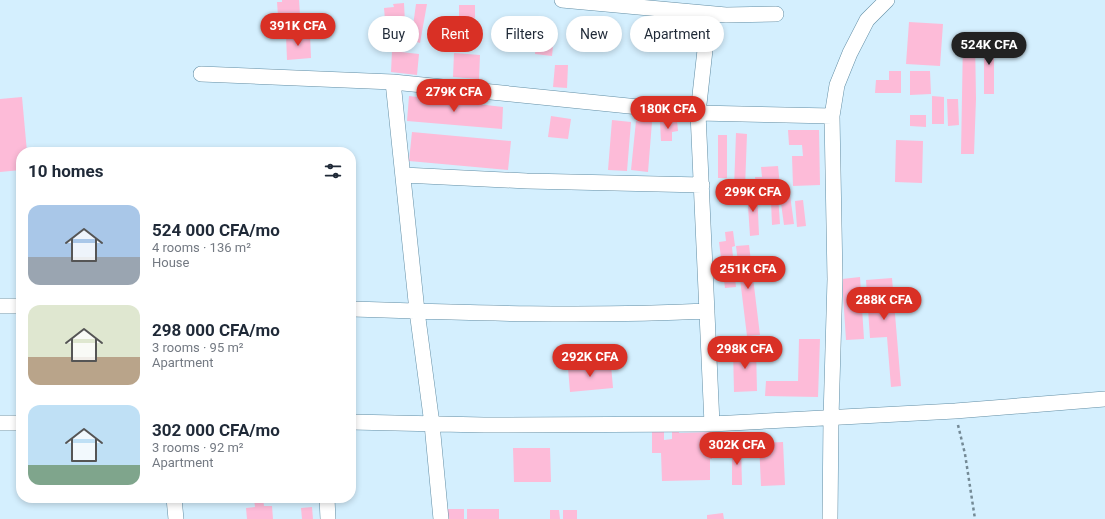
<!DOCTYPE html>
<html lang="en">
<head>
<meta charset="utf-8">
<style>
  :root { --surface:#fff; --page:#f6f6f7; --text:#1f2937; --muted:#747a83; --accent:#d93025 }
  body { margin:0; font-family:Roboto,sans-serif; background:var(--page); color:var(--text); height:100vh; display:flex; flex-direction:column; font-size:15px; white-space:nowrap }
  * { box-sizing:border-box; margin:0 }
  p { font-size:13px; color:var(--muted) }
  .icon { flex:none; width:22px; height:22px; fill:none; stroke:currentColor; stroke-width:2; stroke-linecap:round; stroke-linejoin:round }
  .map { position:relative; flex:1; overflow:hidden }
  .sheet { position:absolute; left:16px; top:147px; width:340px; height:356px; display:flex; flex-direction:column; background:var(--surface); border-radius:16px; box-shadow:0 2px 6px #0003 }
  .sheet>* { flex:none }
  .top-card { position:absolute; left:368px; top:16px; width:380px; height:36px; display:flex; gap:8px }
  .price { position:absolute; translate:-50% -34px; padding:0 9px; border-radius:14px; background:var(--accent); color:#fff; font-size:13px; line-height:26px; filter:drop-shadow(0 1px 2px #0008) }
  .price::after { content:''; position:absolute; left:50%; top:24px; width:12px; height:9px; margin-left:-6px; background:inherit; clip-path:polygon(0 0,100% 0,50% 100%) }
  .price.current { background:#222; color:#fff }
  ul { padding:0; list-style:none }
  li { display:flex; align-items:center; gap:12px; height:100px; padding:0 12px }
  li span { display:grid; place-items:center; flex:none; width:112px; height:80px; border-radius:12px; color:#555 }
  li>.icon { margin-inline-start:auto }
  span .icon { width:48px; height:48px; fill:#fffc; stroke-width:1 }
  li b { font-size:17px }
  h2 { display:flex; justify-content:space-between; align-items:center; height:48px; padding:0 12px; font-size:17px }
  .chip { padding:0 14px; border-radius:18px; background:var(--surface); box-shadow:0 2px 6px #0003; font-size:14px; line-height:36px }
  .chip.current { background:var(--accent); color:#fff }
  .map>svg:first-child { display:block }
  .building { fill:#fdbbd8 }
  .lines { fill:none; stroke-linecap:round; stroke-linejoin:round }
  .minor-casing { stroke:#628ea5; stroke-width:16 }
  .path { stroke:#748a96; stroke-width:2.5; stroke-dasharray:3 3; stroke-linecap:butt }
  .minor { stroke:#fff; stroke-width:15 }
</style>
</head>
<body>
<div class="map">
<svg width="1105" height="519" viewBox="0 0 1105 519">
  <rect width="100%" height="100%" fill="#d4effe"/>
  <path class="building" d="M282,0H299L300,15L278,16L277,2H282Z
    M404,3L405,23L396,24V19L385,20L384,8L394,7L393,4Z
    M416,4H427L420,43L411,40Z
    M459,5H475V18H459Z
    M513,19H527L528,36H511Z
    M909,22L943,24L940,66L906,64Z
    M310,34L311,58L287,60L286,35Z
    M537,34L554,36L552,56L535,54Z
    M984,37H994V94H984Z
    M963,39H975L976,99L974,154H961Z
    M392,51L419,54L417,75L391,72Z
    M454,53L480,55L479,79L453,77Z
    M555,65H568L567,88L553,87Z
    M889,71H901V93H875L876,80H889Z
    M910,71H930L931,94L910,95Z
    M409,96L503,107L502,129L407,121Z
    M932,96L944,97V124H932Z
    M22,97L27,152H21V170L0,172V99Z
    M947,99H958L959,125L948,126Z
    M910,115H926V127L910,126Z
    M551,116L571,119L568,139L548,137Z
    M612,120L631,122L627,171L608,170Z
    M677,120L678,131L672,132V141H661L660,121Z
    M636,121L652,122L648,172L631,170Z
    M788,130H819L820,185L793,186L792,156H803L802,145H789Z
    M412,132L511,141L508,170L409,161Z
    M736,133L747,134L745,188H734Z
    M718,135H727V178H718Z
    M896,140L923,141L922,183L895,182Z
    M778,166L780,186L756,188L755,177H762L761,167Z
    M757,190L759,235L750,236L747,191Z
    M778,195L780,224L772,225L771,201H773V196Z
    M790,195L794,224L784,225L780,196Z
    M803,200L806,226L797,227L795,201Z
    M733,231L735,246L732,247L736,287L725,288L719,242L726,241L725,232Z
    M749,245L760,335L747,336L736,246Z
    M860,277L864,339L846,340L842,279Z
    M892,278L901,386L891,387L887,337L870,338L866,280Z
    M799,339H820L818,397L765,396L766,381H798Z
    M756,348L757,391L734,392L733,349Z
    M611,365L613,388L570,392L568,368Z
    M672,429H679V433L711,432L712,459H710V480L662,481L661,453H652V432H664V440L672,439Z
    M783,442L785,485L761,486L759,443Z
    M732,447H741L742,485H732Z
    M513,448H550L551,482H514Z
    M263,498L264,506H272L273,519H247L246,508L255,507L254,499Z
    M312,507L313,519H302L301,508Z
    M448,509H464V519H448Z
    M467,509H499V519H467Z
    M550,510H559L560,519H550Z
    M563,510H577V519H563Z
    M723,513L724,519H707V515Z"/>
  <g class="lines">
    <g class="minor-casing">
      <path id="minor" d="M562,0L726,15L776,14
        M709,14L698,113L712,424
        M201,74L393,82L698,113L832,116
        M393,82L417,311L432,424L441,519
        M403,175L527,181L702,185
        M0,306H21
        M351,309C470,313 588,317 707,311
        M351,422L484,425L712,424L955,411L1105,399
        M0,423H21
        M174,498L176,519
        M327,498L328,519
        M830,519L831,418L835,279L832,116L837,85L850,53L867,20L887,0"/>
    </g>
    <path class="path" d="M958,425L965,454L975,519"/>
    <use href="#minor" class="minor"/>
  </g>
</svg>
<b class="price" style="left:298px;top:47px">391K CFA</b>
<b class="price current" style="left:989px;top:66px">524K CFA</b>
<b class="price" style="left:454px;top:113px">279K CFA</b>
<b class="price" style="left:668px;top:130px">180K CFA</b>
<b class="price" style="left:753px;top:213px">299K CFA</b>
<b class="price" style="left:748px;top:290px">251K CFA</b>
<b class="price" style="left:884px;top:321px">288K CFA</b>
<b class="price" style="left:745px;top:370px">298K CFA</b>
<b class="price" style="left:590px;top:378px">292K CFA</b>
<b class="price" style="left:737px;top:466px">302K CFA</b>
<div class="top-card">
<a class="chip">Buy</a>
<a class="chip current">Rent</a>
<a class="chip">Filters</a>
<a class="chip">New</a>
<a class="chip">Apartment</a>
</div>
<section class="sheet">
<h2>10 homes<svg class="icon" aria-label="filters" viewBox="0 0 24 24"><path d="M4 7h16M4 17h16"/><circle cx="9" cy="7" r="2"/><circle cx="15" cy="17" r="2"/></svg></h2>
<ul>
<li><span style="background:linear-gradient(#a9c7e8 65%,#9aa5b1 0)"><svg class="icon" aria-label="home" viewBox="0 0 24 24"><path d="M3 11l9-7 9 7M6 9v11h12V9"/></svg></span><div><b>524 000 CFA/mo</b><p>4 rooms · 136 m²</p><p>House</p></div></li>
<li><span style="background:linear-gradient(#dfe7d0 65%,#b9a48a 0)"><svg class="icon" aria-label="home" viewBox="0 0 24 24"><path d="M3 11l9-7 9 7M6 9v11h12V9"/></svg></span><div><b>298 000 CFA/mo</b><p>3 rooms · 95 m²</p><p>Apartment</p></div></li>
<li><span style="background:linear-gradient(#bfe0f5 75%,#7fa58c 0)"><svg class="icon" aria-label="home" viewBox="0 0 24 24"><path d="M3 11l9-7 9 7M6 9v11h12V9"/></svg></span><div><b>302 000 CFA/mo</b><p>3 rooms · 92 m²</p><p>Apartment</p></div></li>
</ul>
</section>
</div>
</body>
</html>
